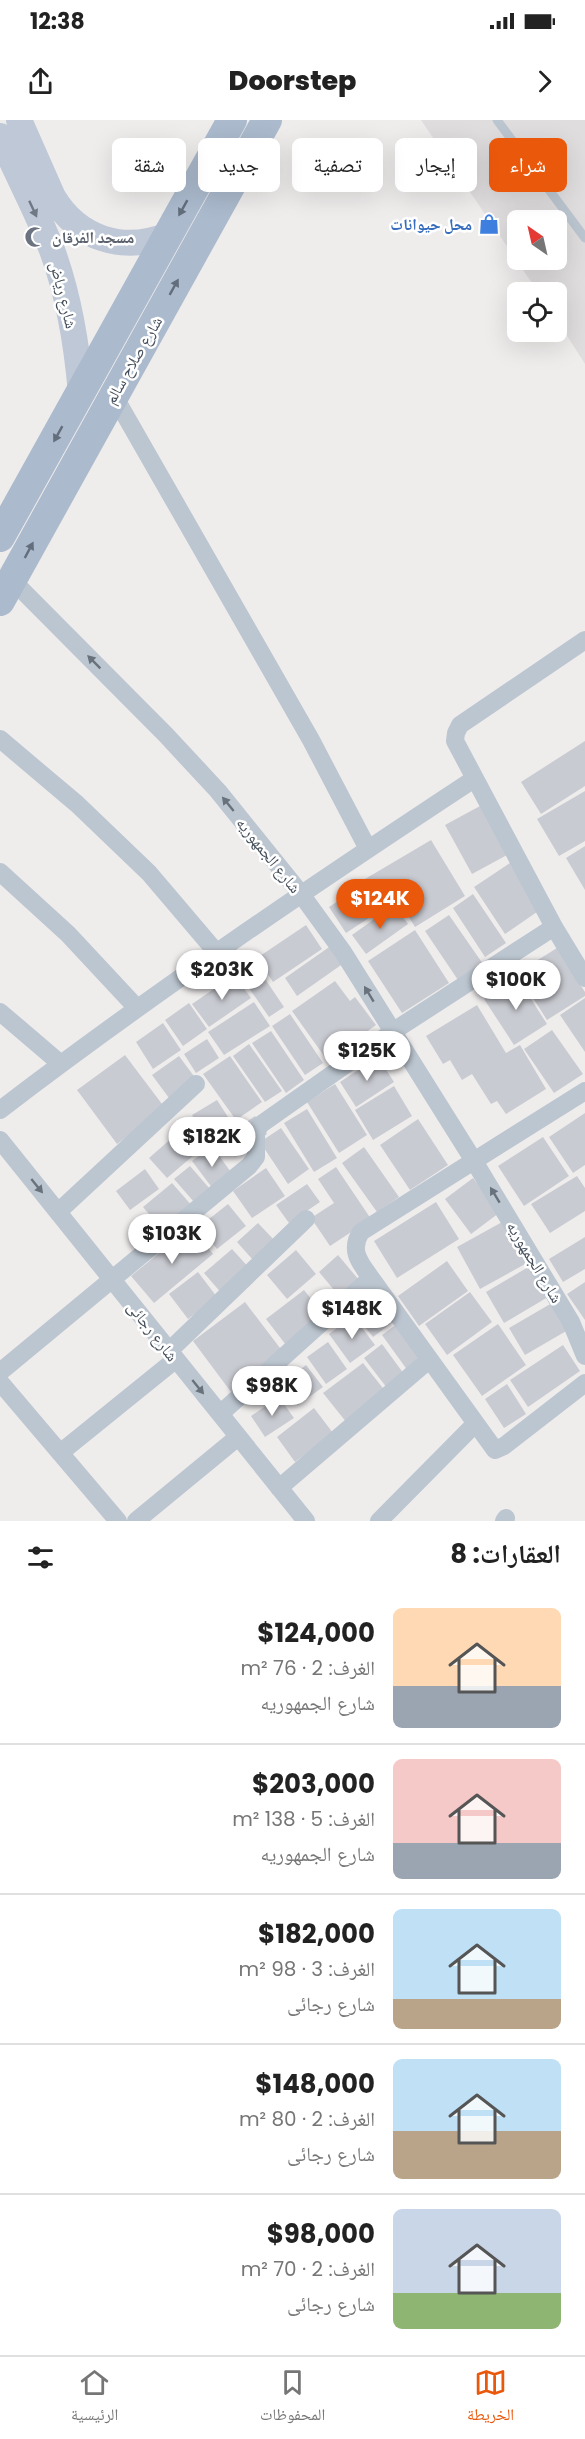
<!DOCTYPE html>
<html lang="ar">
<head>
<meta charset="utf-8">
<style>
  :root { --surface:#fff; --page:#f2f2f2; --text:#222; --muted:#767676; --line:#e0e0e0; --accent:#ea580c }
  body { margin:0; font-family:Poppins,"Noto Naskh Arabic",sans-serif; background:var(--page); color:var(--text); direction:rtl; height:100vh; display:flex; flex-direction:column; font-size:22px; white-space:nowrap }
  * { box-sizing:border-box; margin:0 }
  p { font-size:20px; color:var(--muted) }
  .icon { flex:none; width:33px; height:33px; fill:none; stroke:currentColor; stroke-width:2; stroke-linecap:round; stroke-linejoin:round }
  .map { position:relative; height:1401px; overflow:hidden; direction:ltr }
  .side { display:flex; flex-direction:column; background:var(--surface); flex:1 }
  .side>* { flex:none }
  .hud { position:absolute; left:18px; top:18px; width:549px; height:54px; direction:rtl; display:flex; gap:12px }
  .needle { width:39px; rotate:326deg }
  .buttons { position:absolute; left:507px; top:90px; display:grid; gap:12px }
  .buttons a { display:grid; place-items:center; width:60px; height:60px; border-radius:9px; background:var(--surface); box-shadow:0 6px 24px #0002; font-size:30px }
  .price { position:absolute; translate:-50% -51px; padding:0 14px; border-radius:21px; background:#fff; color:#222; font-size:20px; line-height:39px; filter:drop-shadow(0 2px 3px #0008) }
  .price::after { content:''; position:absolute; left:50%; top:36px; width:18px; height:14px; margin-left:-9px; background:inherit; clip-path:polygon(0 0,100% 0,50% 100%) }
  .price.active { background:var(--accent); color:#fff }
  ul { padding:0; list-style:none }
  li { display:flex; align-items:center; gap:18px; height:150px; padding:0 24px }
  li+li { border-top:2px solid var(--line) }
  li span { display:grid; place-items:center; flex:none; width:168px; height:120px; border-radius:9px; color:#555 }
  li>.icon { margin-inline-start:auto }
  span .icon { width:72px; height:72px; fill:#fffc; stroke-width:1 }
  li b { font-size:26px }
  h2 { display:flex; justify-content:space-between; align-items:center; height:72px; padding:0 24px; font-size:26px }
  .tag { padding:0 21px; border-radius:9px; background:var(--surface); box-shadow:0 6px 24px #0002; font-size:21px; line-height:54px }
  .tag.active { background:var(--accent); color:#fff }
  .status { display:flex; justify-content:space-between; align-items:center; height:42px; padding:0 30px; background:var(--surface); direction:ltr }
  .status svg { height:16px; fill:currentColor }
  header { display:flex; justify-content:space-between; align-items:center; height:78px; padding:0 24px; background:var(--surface); font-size:27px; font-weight:800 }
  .tabs { display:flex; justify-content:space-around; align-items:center; height:84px; border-top:2px solid var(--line); background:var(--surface); font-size:16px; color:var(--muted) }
  .tabs a { display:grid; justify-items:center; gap:3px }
  .tabs .active { color:var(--accent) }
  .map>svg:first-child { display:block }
  .education { fill:#e0ddde; fill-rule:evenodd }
  .building { fill:#c9cbd2 }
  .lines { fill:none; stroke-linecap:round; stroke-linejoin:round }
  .lane { stroke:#bcc6d0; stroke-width:9 }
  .street { stroke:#bcc6d0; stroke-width:18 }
  .secondary { stroke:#bec8d7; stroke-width:26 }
  .primary { stroke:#abbacd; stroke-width:30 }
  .oneway { fill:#636e7c }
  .oneway2 { fill:#6f7986 }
  .oneway3 { fill:#68727d }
  .labels { text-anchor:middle; stroke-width:5; stroke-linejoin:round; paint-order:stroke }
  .shop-label { font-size:16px; font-weight:bold; fill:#366cbe; stroke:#fff; text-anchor:end }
  .worship-label { font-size:16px; font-weight:bold; fill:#5b616d; stroke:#fff; text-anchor:start }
  .street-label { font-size:16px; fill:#444e5a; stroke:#fff }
</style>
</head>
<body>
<div class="status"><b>12:38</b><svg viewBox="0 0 49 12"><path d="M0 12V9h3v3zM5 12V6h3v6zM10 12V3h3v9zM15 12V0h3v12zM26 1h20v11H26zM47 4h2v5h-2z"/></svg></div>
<header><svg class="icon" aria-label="forward" viewBox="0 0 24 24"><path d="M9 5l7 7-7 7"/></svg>Doorstep<svg class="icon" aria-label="share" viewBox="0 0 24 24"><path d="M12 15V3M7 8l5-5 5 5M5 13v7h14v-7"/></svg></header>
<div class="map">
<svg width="585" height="1401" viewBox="0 0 585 1401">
  <rect width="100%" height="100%" fill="#efecec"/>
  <path class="education" d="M421,0H585V244L557,200L556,172H538ZM518,100H556V140H518Z"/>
  <path class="building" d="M585,621V666L541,694L521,662Z
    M585,671V721L559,736L537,699Z
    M480,686L507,735L472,754L445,705Z
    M431,720L465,776L415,807L393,771L372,783L360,762Z
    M585,726V770L566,738Z
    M519,737L550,783L505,814L474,767Z
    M355,770L372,796L346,813L329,787Z
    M473,774L506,823L485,837L453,788Z
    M394,785L408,804L366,834L352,815Z
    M449,795L483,844L458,860L425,811Z
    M306,805L322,829L273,862L257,838Z
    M415,810L449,863L402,893L368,841Z
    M332,825L344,843L297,876L285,858Z
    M557,828L585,872V876L547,900L517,853Z
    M253,841L284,887L269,897L238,852Z
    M234,855L251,878L209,907L192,884Z
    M517,857L547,904L514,925L484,879Z
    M335,861L350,881L355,877L376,905L327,940L292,891Z
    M585,878V932L560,895Z
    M254,882L270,906L224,935L208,912Z
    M189,883L207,909L183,926L165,900Z
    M477,885L506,933L520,925L546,969L506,994L497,981L491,984L472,954L462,960L450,940L443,944L426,916Z
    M290,894L323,943L305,955L272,906Z
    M163,903L181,930L153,949L136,922Z
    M552,910L583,954L554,973L524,929Z
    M271,911L304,960L286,973L252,923Z
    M207,919L219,938L196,953L184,934Z
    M249,924L282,971L265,982L233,936Z
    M125,935L165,988L117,1024L77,970Z
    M179,936L196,959L169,978L152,955Z
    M230,936L262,982L236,1000L203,954Z
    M378,937L394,962L356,987L340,962Z
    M335,964L367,1015L339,1033L307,982Z
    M394,966L412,996L373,1020L355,990Z
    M217,980L228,997L203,1013L192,995Z
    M307,989L337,1038L314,1052L284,1003Z
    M585,993V1045L573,1053L549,1017Z
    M255,996L267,1014L235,1037L222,1019Z
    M418,999L448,1045L410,1070L380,1025Z
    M190,1002L208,1023L167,1058L149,1038Z
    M281,1008L309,1049L288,1064L260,1022Z
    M543,1017L569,1056L524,1086L498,1046Z
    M212,1026L233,1055L213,1069L192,1041Z
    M364,1027L399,1077L377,1092L342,1043Z
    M190,1046L210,1069L194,1082L174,1059Z
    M336,1047L371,1099L330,1126L311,1098L334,1083L318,1059Z
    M266,1048L285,1076L252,1098L233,1071Z
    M145,1049L159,1069L130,1090L116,1071Z
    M577,1056L585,1068V1091L550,1113L531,1084Z
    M473,1058L499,1093L471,1114L445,1079Z
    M172,1063L193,1087L164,1112L143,1087Z
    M307,1064L320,1082L289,1103L276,1085Z
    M436,1082L459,1119L397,1158L374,1121Z
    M228,1084L246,1106L217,1129L199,1107Z
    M504,1101L527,1143L480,1169L457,1127Z
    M258,1103L275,1121L253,1140L237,1122Z
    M191,1107L213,1134L154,1183L131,1156Z
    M585,1117V1149L563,1162L549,1139Z
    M232,1129L251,1150L223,1175L204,1153Z
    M296,1130L316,1154L287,1179L267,1155Z
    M338,1135L359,1160L340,1177L319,1152Z
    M447,1141L468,1171L419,1206L398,1176Z
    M530,1146L548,1177L504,1203L486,1172Z
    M198,1152L217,1177L188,1199L169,1174Z
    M585,1162V1200L567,1174Z
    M304,1170L325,1196L286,1225L266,1199Z
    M470,1172L492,1202L447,1235L425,1204Z
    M373,1176L393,1202L373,1217L353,1192Z
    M245,1182L283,1232L231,1272L193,1221Z
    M552,1183L568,1210L525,1235L509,1208Z
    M353,1196L375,1225L350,1243L329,1214Z
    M398,1203L424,1240L408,1251L382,1215Z
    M498,1204L526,1245L482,1276L453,1235Z
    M328,1222L347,1249L326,1264L307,1237Z
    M382,1224L404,1254L387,1268L364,1238Z
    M563,1225L580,1251L528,1287L510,1260Z
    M363,1243L386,1272L347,1303L323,1273Z
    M306,1245L323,1267L298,1285L282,1264Z
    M507,1264L526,1294L504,1308L485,1279Z
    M279,1277L294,1298L265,1317L251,1296Z
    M314,1288L333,1313L295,1342L277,1317Z"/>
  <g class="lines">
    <path class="lane" d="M497,0L585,118"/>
    <path class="street" d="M113,274L311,620L368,729
      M12,460L166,615L218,671L301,774L343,832L474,1041L571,1202L585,1236
      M585,520L460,605L456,613L455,621L554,807L585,858
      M0,619L77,684L149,753L217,833
      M0,752L68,814L137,888
      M0,892L61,944
      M585,971L361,1112C349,1130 360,1143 371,1158L495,1330L504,1326L585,1263
      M0,990C153,873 313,765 474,659
      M0,1020L306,1401
      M58,1092L196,964
      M169,1231L306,1099
      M0,1252L249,1046L256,1037V1013L260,1005L392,912L554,807
      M0,1262L118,1401
      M220,1294L371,1158
      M60,1333L175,1240
      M279,1368L429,1240
      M136,1401L238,1317
      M379,1401L475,1304
      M504,1401L506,1398"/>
    <path class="secondary" d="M19,0L53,77C78,119 123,133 168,115
      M0,16C17,54 37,91 52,130C69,176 77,225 81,274"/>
    <path class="primary" d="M0,417L232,0
      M0,481L267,0"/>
  </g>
  <defs><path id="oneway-solid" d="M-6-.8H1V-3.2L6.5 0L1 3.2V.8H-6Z" transform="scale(1.5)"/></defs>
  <g class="oneway">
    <use href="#oneway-solid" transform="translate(183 88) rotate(119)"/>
    <use href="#oneway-solid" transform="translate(174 167) rotate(-61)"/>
    <use href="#oneway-solid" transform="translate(58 314) rotate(119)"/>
    <use href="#oneway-solid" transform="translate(29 430) rotate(-62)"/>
  </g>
  <use class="oneway2" href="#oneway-solid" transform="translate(33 89) rotate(65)"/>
  <g class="oneway3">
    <use href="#oneway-solid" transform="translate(94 542) rotate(-135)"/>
    <use href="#oneway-solid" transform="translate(228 684) rotate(-129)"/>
    <use href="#oneway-solid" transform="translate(369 874) rotate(-121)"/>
    <use href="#oneway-solid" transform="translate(37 1066) rotate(51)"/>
    <use href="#oneway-solid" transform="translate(495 1075) rotate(-121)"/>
    <use href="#oneway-solid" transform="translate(198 1267) rotate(51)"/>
  </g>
  <defs>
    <g id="shop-bare" transform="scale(1.62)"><path d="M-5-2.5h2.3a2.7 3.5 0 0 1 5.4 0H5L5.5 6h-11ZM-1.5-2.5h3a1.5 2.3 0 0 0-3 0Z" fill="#3f7fe0" stroke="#fff" stroke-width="2.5" paint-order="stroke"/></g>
    <g id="mosque-bare" transform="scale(1.62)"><path d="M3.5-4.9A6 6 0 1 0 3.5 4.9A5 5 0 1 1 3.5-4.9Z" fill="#6b7280" stroke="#fff" stroke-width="2.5" paint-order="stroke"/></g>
  </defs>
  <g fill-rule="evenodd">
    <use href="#shop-bare" x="489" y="104"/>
    <use href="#mosque-bare" x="35" y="117"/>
  </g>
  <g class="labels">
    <g class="shop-label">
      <text x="472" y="110">محل حيوانات</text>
    </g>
    <g class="worship-label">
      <text x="52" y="123">مسجد الفرقان</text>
    </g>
    <g class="street-label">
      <text transform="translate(64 175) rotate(76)" y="6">شارع رياض</text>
      <text transform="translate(133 240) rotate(-60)" y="6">شارع صلاح سالم</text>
      <text transform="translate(269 735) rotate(51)" y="6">شارع الجمهوريه</text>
      <text transform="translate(535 1142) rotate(59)" y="6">شارع الجمهوريه</text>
      <text transform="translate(153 1211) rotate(52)" y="6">شارع رجائى</text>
    </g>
  </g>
</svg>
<div class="buttons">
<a><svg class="needle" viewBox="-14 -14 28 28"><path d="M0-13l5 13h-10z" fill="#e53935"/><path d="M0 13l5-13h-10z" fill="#767676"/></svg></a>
<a><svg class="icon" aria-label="locate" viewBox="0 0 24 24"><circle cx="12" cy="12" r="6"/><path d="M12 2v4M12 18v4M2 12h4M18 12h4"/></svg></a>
</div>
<b class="price active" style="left:380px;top:810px">$124K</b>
<b class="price" style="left:222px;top:881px">$203K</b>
<b class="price" style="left:516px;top:891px">$100K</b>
<b class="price" style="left:367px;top:962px">$125K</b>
<b class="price" style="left:212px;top:1048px">$182K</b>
<b class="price" style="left:172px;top:1145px">$103K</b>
<b class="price" style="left:352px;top:1220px">$148K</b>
<b class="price" style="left:272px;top:1297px">$98K</b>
<div class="hud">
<a class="tag active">شراء</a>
<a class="tag">إيجار</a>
<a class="tag">تصفية</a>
<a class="tag">جديد</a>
<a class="tag">شقة</a>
</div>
</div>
<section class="side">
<h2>العقارات: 8<svg class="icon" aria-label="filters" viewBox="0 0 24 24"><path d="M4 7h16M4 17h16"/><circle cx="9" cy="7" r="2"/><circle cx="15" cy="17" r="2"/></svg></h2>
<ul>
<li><span style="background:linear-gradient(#ffd9b3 65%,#9aa5b1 0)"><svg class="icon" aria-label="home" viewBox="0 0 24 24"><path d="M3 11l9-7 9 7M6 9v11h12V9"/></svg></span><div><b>$124,000</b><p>الغرف: 2 · 76 m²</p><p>شارع الجمهوريه</p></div></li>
<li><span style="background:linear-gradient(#f6c9c9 70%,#9aa5b1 0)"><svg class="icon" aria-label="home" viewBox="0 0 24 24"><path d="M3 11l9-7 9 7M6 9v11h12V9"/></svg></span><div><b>$203,000</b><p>الغرف: 5 · 138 m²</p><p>شارع الجمهوريه</p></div></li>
<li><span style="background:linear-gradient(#bfe0f5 75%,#b9a48a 0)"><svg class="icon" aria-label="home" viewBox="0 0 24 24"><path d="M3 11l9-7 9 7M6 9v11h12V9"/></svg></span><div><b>$182,000</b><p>الغرف: 3 · 98 m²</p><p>شارع رجائى</p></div></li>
<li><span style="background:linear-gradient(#bfe0f5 60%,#b9a48a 0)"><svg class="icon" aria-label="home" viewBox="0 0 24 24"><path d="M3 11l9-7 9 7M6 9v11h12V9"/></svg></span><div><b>$148,000</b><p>الغرف: 2 · 80 m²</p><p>شارع رجائى</p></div></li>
<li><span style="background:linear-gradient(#c9d6e8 70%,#8fb573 0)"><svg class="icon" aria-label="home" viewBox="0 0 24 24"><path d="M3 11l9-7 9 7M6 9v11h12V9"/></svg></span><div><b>$98,000</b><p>الغرف: 2 · 70 m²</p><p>شارع رجائى</p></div></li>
</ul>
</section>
<nav class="tabs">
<a class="active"><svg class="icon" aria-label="map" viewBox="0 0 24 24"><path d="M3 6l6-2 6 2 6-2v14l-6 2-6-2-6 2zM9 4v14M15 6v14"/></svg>الخريطة</a>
<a><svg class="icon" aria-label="saved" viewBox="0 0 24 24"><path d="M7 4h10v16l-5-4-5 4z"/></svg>المحفوظات</a>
<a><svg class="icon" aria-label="home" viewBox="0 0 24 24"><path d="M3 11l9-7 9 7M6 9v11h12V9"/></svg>الرئيسية</a>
</nav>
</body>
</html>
